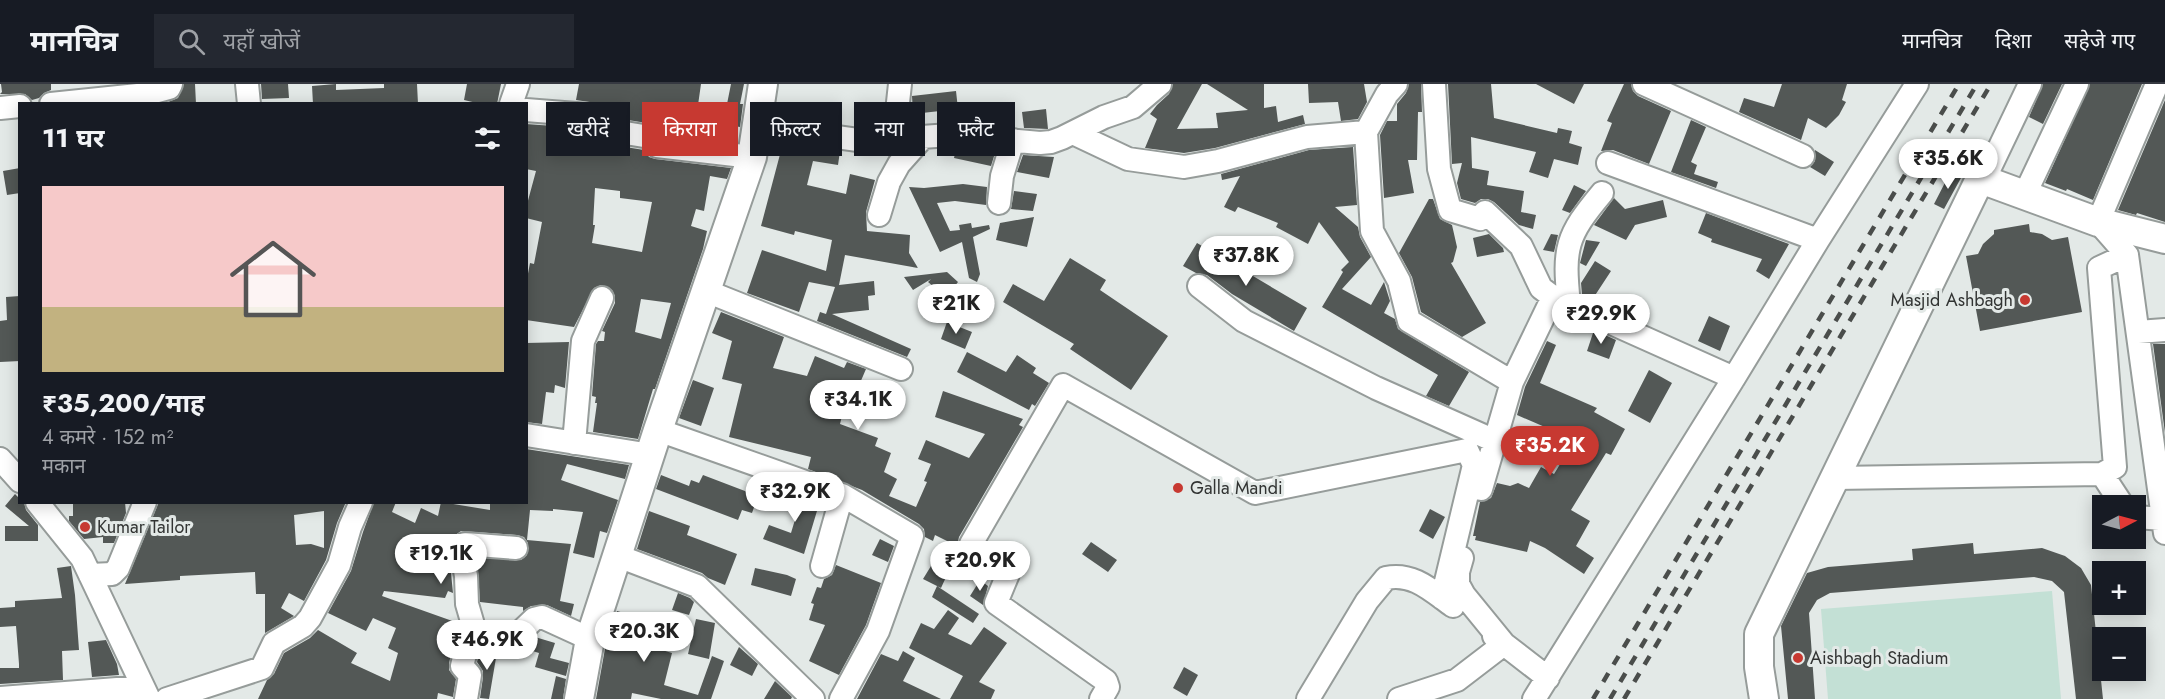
<!DOCTYPE html>
<html lang="hi">
<head>
<meta charset="utf-8">
<style>
  :root { --surface:#171b24; --page:#242831; --text:#f1f3f6; --muted:#9ea1a6; --line:#363941; --accent:#c73931 }
  body { margin:0; font-family:Jost,"Noto Sans Devanagari",sans-serif; background:var(--page); color:var(--text); height:100vh; display:flex; flex-direction:column; font-size:22px; white-space:nowrap }
  * { box-sizing:border-box; margin:0 }
  p { font-size:20px; color:var(--muted) }
  .icon { flex:none; width:33px; height:33px; fill:none; stroke:currentColor; stroke-width:2; stroke-linecap:round; stroke-linejoin:round }
  .map { position:relative; flex:1; overflow:hidden }
  .details { position:absolute; left:18px; top:18px; width:510px; height:402px; display:flex; flex-direction:column; background:var(--surface); border-radius:0px; box-shadow:0 3px 15px #0003 }
  .details>* { flex:none }
  .top-card { position:absolute; left:546px; top:18px; width:570px; height:54px; display:flex; gap:12px }
  .needle { width:39px; rotate:84deg }
  .controls { position:absolute; left:2092px; top:411px; display:grid; gap:12px }
  .controls a { display:grid; place-items:center; width:54px; height:54px; border-radius:0px; background:var(--surface); box-shadow:0 3px 15px #0003; font-size:30px }
  .price { position:absolute; translate:-50% -51px; padding:0 14px; border-radius:21px; background:#fff; color:#222; font-size:20px; line-height:39px; filter:drop-shadow(0 2px 3px #0008) }
  .price::after { content:''; position:absolute; left:50%; top:36px; width:18px; height:14px; margin-left:-9px; background:inherit; clip-path:polygon(0 0,100% 0,50% 100%) }
  .price.active { background:var(--accent); color:#fff }
  ul { padding:0; list-style:none }
  li { display:grid; align-content:center; gap:12px; height:318px; padding:0 24px }
  li span { display:grid; place-items:center; height:186px; border-radius:0px; color:#555 }
  li>.icon { margin-inline-start:auto }
  span .icon { width:108px; height:108px; fill:#fffc; stroke-width:1 }
  li b { font-size:26px }
  h2 { display:flex; justify-content:space-between; align-items:center; height:72px; padding:0 24px; font-size:26px }
  .chip { padding:0 21px; border-radius:0px; background:var(--surface); box-shadow:0 3px 15px #0003; font-size:21px; line-height:54px }
  .chip.active { background:var(--accent); color:#fff }
  header { display:flex; align-items:center; gap:36px; box-sizing:border-box; height:84px; padding:0 30px; background:var(--surface); border-bottom:2px solid var(--line) }
  header strong { font-size:28px }
  nav { display:flex; gap:33px; margin-inline-start:auto; font-size:21px }
  .search { width:420px; height:54px; background:var(--page); display:flex; align-items:center; gap:15px; box-sizing:border-box; padding:0 21px; border-radius:0px; color:var(--muted); font-size:22px }
  .map>svg:first-child { display:block }
  .green { fill:#c3e0d5 }
  .building { fill:#535856; fill-rule:evenodd }
  .lines { fill:none; stroke-linecap:round; stroke-linejoin:round }
  .minor-casing { stroke:#969c9a; stroke-width:26 }
  .major-casing { stroke:#969c9a; stroke-width:32 }
  .minor { stroke:#fff; stroke-width:22 }
  .major { stroke:#fff; stroke-width:28 }
  .rail { stroke:#4a4d4b; stroke-width:4.5; stroke-dasharray:10 10; stroke-linecap:butt }
  .poi-dot { fill:#c73931; stroke:#e3e9e7; stroke-width:2 }
  .labels { text-anchor:middle; stroke-width:6; stroke-linejoin:round; paint-order:stroke }
  .poi-label { font-size:18px; fill:#323433; stroke:#e3e9e7; text-anchor:start }
</style>
</head>
<body>
<header>
<strong>मानचित्र</strong>
<div class="search"><svg class="icon" aria-label="search" viewBox="0 0 24 24"><circle cx="10" cy="10" r="6"/><path d="M15 15l6 6"/></svg>यहाँ खोजें</div>
<nav><a>मानचित्र</a><a>दिशा</a><a>सहेजे गए</a></nav>
</header>
<div class="map">
<svg width="2165" height="615" viewBox="0 0 2165 615">
  <rect width="100%" height="100%" fill="#e3e9e7"/>
  <path class="green" d="M2052,507L2061,615H1828L1821,525Z"/>
  <path class="building" d="M1,0H51V6L44,9L39,14L32,16L25,10H0L2,8Z
    M184,0H195L196,20H163L178,14Z
    M261,0H288L289,14L262,15Z
    M336,0V6L384,4V0H417L418,20H313L312,2Z
    M467,0H501L497,20H481L464,16Z
    M579,0H701L698,21L702,22L696,53L668,50L665,44L659,41L622,35L616,28L602,26L596,19L576,16Z
    M731,0H744L740,20H743L740,43L723,40Z
    M1173,0H1202L1177,45L1218,44L1216,29L1248,26L1207,0H1264V24L1276,22L1278,38L1303,31L1305,40L1215,64L1184,69L1145,64L1157,35L1150,30L1157,21L1169,10Z
    M1308,0H1364L1367,18L1358,35L1341,37L1338,18L1309,19Z
    M1409,0H1421L1422,28H1418L1417,76H1408L1414,109L1384,114L1380,51L1387,37H1397V20L1406,9Z
    M1448,0H1491L1494,34L1557,49L1558,44L1572,47L1569,59L1582,63L1578,81L1554,75L1548,94L1529,88L1536,68L1471,53L1472,84L1489,87L1487,101L1524,107L1521,128L1536,131L1533,145L1519,141L1494,118L1488,115H1481L1475,119L1461,115L1457,99L1462,79L1452,80Z
    M1536,0H1584L1574,20Z
    M1624,0H1631L1633,7L1638,12L1671,27L1649,80L1613,66L1601,67L1612,39L1607,37Z
    M1782,0H1847L1842,16L1846,18L1839,31L1826,44L1808,34L1801,56L1739,28L1744,14L1774,23Z
    M2043,0H2062L2043,40L2029,33Z
    M2090,0H2142L2093,116L2067,105L2066,107L2045,99Z
    M956,7L958,25L913,30L912,12Z
    M2165,16V138L2137,129L2136,131L2118,126Z
    M859,23L878,25L876,43L857,42Z
    M999,25V40L967,39V26Z
    M1046,25L1048,45L1024,44L1022,28Z
    M1691,36L1706,43L1691,78L1697,81L1694,90L1718,98L1716,104L1671,88Z
    M526,40L581,44L589,51L588,57L644,66L649,73L655,75L731,84L727,95L710,92L704,127L696,125L691,142L707,147L703,165L655,305H653L638,355L593,348L597,319H595L596,313L592,312L596,260L598,257H604L605,248L602,247L615,219V212L612,206L601,201L594,204L574,243L526,236V200L530,179L534,180L542,138L526,134V124L536,87L526,85ZM595,104L620,107V114L652,118L642,168L592,159L595,141H593ZM641,215L671,219L661,255L635,248Z
    M783,59L840,67L838,81L813,77L807,101L846,110L850,90L875,96L866,128L867,147L910,151L909,169L918,184L845,171L839,201L874,197L875,211L868,212L869,226L832,230L911,265L907,273L817,237L820,228L826,230L835,203L809,198L799,228L747,209L762,166L826,187L832,156L795,147L794,151L761,142Z
    M1353,63L1357,121L1335,123L1358,143L1360,153L1371,173L1342,205L1371,221L1384,198L1390,217L1384,229L1395,235L1398,245L1469,288L1449,322L1426,312L1438,291L1322,223L1343,188L1341,186L1349,178L1319,138L1308,160L1276,143L1278,139L1238,123L1235,128L1224,123L1240,92L1222,96L1221,90L1309,66Z
    M956,65L995,69L991,82L954,74Z
    M1815,66L1834,78L1825,92L1810,83L1815,77Z
    M1023,71L1054,73L1049,94L1017,88Z
    M20,84V109L7,111L3,87Z
    M1951,87L1962,92L1944,125L1934,120Z
    M963,100L987,103L986,121L955,117L937,119L950,147L960,146L959,141L971,139L972,144L989,141L990,145L973,153L980,190L977,198L969,194L962,158L940,168L909,103L924,104Z
    M1574,101L1586,107L1570,129L1562,126Z
    M1014,107L1037,110L1033,127L1011,125Z
    M1614,114L1625,125L1663,116L1667,133L1635,141L1626,156L1594,141Z
    M1429,115H1433L1440,135L1452,141L1457,163L1453,178L1451,179L1486,239L1462,253L1421,228L1412,193L1399,169Z
    M1706,129L1789,160L1769,195L1756,187L1762,175L1711,158L1712,155L1698,149Z
    M1034,133L1027,163L996,156L1000,139Z
    M2029,140L2030,148L2042,150L2052,156L2068,153L2082,228L1980,247L1966,172L1978,170L1983,160L1994,150V146Z
    M1489,150L1503,164L1504,168L1477,173L1473,154Z
    M1551,150L1558,151L1554,168L1543,166Z
    M1586,156L1600,158L1586,182L1580,179Z
    M1197,159L1307,224L1294,247L1232,210L1207,191L1196,189L1183,182Z
    M1070,174L1106,196L1100,206L1168,252L1131,306L1070,265L1074,260L1003,218L1013,200L1044,217Z
    M1595,177L1611,187L1592,216L1582,211L1581,199Z
    M947,188L958,198L946,213L928,198L931,195L913,206L904,193Z
    M20,212V277L0,278V237L7,236L6,213Z
    M721,228L784,253L773,284L807,292L815,272L844,284L847,278L866,285L857,306L849,304L843,320H845L840,340L878,354L875,362L891,369L884,388L897,395L889,412L916,423L927,398L924,397L931,380L918,375L926,356L969,374L985,350L935,333L943,307L1023,335L1019,341L1023,343L959,453L957,462L935,451L933,457L925,453L924,445L919,440L862,406L808,385L811,373L729,353L742,300L722,295L732,257L712,249Z
    M1709,232L1730,242L1720,267L1698,257Z
    M947,238L972,248L965,265L941,255Z
    M1594,246L1616,256L1609,275L1587,267Z
    M1547,257L1556,261L1540,299L1597,324L1594,328L1625,345L1611,371L1606,369L1571,426L1590,437L1576,462L1594,474L1584,490L1545,464L1530,457L1527,468L1475,456L1476,452H1473L1480,418L1491,414L1497,399L1510,402L1518,399L1529,404L1541,383L1554,390L1575,356L1517,331L1525,303Z
    M569,258L565,304L555,301L554,309L546,308L542,340L526,338V259Z
    M2153,260H2165V349Z
    M967,268L1006,288L1017,271L1036,284L1033,289L1049,299L1035,322L1032,320L1029,326L957,288Z
    M1649,286L1672,299L1650,339L1628,327Z
    M693,296L714,304L701,342L679,334Z
    M526,365L629,381L625,395L567,380L561,396L618,416L607,449L600,447L594,474L573,469L583,428L553,425V427L530,426L527,456L571,460L560,517L574,520L571,532L547,521L531,522L523,527V523L480,518L477,474L521,476L527,471L528,459L524,453L517,451L461,447L451,454L448,460L453,509L448,507L445,514L384,507L382,512L458,539L460,545L455,554L449,579V586L456,595L453,613L438,609L437,615H258L267,596L274,590L284,569L310,554L318,546L357,569L351,579L390,597L398,569L388,564L396,544L373,534L366,547L328,529L351,487L363,448L374,418H396L392,428L415,439L421,424L438,432L441,418L490,426V418H526Z
    M661,391L689,402L691,396L699,399L703,391L758,412L752,429L742,426L738,436L656,405Z
    M762,397L774,401L771,414L757,410Z
    M776,402L820,417L804,470L763,455L769,441L791,449L800,419L773,410Z
    M15,410L20,415V418H24L26,426L38,441V457H5V442H29L5,422Z
    M73,418H125L126,429L114,459H103V453L84,455L69,437V432H73Z
    M159,418H346L337,439L326,476L304,517L289,509L281,524L294,532L265,549V510H256L255,488L180,492V496L125,500ZM324,427V464L311,460L296,461L294,431Z
    M1430,425L1445,433L1433,455L1419,447Z
    M649,427L690,442L687,451L737,470L725,501L708,494L702,489L637,465Z
    M880,455L894,462L888,478L872,471Z
    M1091,458L1117,476L1108,488L1082,470Z
    M1973,459L1974,470L2042,464L2065,472L2081,484L2091,501L2103,615H2076L2064,508L2052,497L2034,493L1830,509L1817,516L1809,529L1815,615H1788L1781,542L1807,489L1828,483L1913,476L1912,465Z
    M836,481L881,499L866,541L839,591L809,577L825,541L809,536L814,520L811,519L817,503L821,504L824,495L832,491Z
    M71,482L75,511L79,566L62,567L63,596L0,600V584H19V580L16,542L0,543V524L15,523V517L62,514L57,484Z
    M931,482L947,491L941,504L923,495Z
    M755,484L787,491L796,495L791,512L751,501Z
    M980,496L988,502L983,521L970,512Z
    M937,502L979,530L973,539L932,513Z
    M678,509L690,514L694,518L689,531L672,526Z
    M948,526L959,534L948,550L971,561L984,543L1007,559L979,598L995,606L991,615H950L963,592L909,564L921,539L934,545Z
    M617,527L669,542L662,566L672,569L664,601L698,611L712,572L724,577L711,615H661L632,609L631,615H596L606,559Z
    M696,535L715,539L709,575L688,570Z
    M535,553L555,559L550,574L569,579L566,592L535,583L539,569L523,564Z
    M106,556L117,580L119,591L92,593L88,558Z
    M739,563L758,580L752,592L730,581Z
    M480,566L497,568L489,615L480,614L483,593V587L477,578Z
    M903,567L915,574L903,597L941,615H857L881,570L898,577Z
    M1184,583L1198,591L1187,612L1173,604Z
    M556,592L566,595L563,615H551Z
    M775,597L792,613L791,615H764Z"/>
  <g class="lines">
    <g class="minor-casing">
      <path id="minor" d="M247,0L249,20
        M1396,0L1387,10L1366,48L1372,147L1399,197L1409,237L1512,298
        M1434,0L1439,85L1450,126L1480,135L1485,128L1521,162L1541,204L1553,213L1734,294
        M1644,0L1803,72
        M2157,0L2098,138L2127,171L2165,449
        M51,20L147,10L169,4L171,0
        M511,20L518,0
        M0,24L20,22
        M526,26L589,31L594,39L609,40L613,47L656,54L657,62L752,73
        M757,42L865,57L950,51L1040,59L1051,58L1062,54L1104,33L1133,23L1160,0
        M1073,49L1128,75L1184,83L1218,77L1307,53L1366,48
        M894,55L900,0
        M1608,79L1818,156
        M1984,96L2030,0
        M2025,110L2077,0
        M999,119L1002,92L1013,56
        M879,131L889,98L899,80L923,53
        M1199,202L1244,237L1376,304L1495,357
        M706,207L901,285
        M1569,220C1563,164 1566,152 1602,109
        M2138,248L2165,246
        M658,346L842,411L912,452L878,547L841,615
        M526,351L651,371
        M574,359L583,257L602,214
        M0,375L20,397
        M2102,390L2123,422
        M1835,394L2102,390L2115,383L2099,184L2127,171
        M1481,405L1512,298L1553,213
        M37,418L82,474L149,615
        M2136,433L2163,435
        M618,472L697,502L813,615
        M1462,474L1458,488V500L1464,511L1504,560L1548,594
        M822,482L842,411
        M90,491L112,490L118,484L145,418
        M476,551L467,520L466,492L461,464L465,460L516,464
        M0,614L143,603
        M167,615L262,584L274,559L303,542L310,534L339,481L350,443L361,418
        M466,615L470,591L462,582L468,558L472,552L512,556L534,535L542,533L590,555
        M1101,615L1108,603L1106,597L996,519L1008,490L1007,486L973,463L971,460L1063,301L1255,409L1467,366L1474,381L1442,514
        M1308,615L1367,517L1386,494C1413,488 1432,507 1453,522
        M1399,615L1457,596L1504,560L1494,552
        M1534,615L1734,294L1818,156L1917,0"/>
    </g>
    <g class="major-casing">
      <path id="major" d="M579,615L590,555L658,346L752,73L763,0
        M1764,615L1759,583V550L1979,97L1989,98L2098,138L2165,155"/>
    </g>
    <use href="#minor" class="minor"/>
    <use href="#major" class="major"/>
    <path class="rail" d="M1593,615L1959,0
      M1610,615L1977,0
      M1624,615L1991,0"/>
  </g>
  <g class="poi-dot">
    <circle cx="2025" cy="216" r="6"/>
    <circle cx="1178" cy="404" r="6"/>
    <circle cx="85" cy="443" r="6"/>
    <circle cx="1798" cy="574" r="6"/>
  </g>
  <g class="labels">
    <g class="poi-label">
      <text x="2013" y="222" text-anchor="end">Masjid Ashbagh</text>
      <text x="1190" y="410">Galla Mandi</text>
      <text x="97" y="449">Kumar Tailor</text>
      <text x="1810" y="580">Aishbagh Stadium</text>
    </g>
  </g>
</svg>
<div class="controls">
<a><svg class="needle" viewBox="-14 -14 28 28"><path d="M0-13l5 13h-10z" fill="#e53935"/><path d="M0 13l5-13h-10z" fill="#9ea1a6"/></svg></a>
<a>+</a>
<a>−</a>
</div>
<b class="price" style="left:1948px;top:106px">₹35.6K</b>
<b class="price" style="left:1246px;top:203px">₹37.8K</b>
<b class="price" style="left:956px;top:251px">₹21K</b>
<b class="price" style="left:1601px;top:261px">₹29.9K</b>
<b class="price" style="left:858px;top:347px">₹34.1K</b>
<b class="price active" style="left:1550px;top:393px">₹35.2K</b>
<b class="price" style="left:795px;top:439px">₹32.9K</b>
<b class="price" style="left:441px;top:501px">₹19.1K</b>
<b class="price" style="left:980px;top:508px">₹20.9K</b>
<b class="price" style="left:644px;top:579px">₹20.3K</b>
<b class="price" style="left:487px;top:587px">₹46.9K</b>
<div class="top-card">
<a class="chip">खरीदें</a>
<a class="chip active">किराया</a>
<a class="chip">फ़िल्टर</a>
<a class="chip">नया</a>
<a class="chip">फ़्लैट</a>
</div>
<section class="details">
<h2>11 घर<svg class="icon" aria-label="filters" viewBox="0 0 24 24"><path d="M4 7h16M4 17h16"/><circle cx="9" cy="7" r="2"/><circle cx="15" cy="17" r="2"/></svg></h2>
<ul>
<li><span style="background:linear-gradient(#f6c9c9 65%,#c2b280 0)"><svg class="icon" aria-label="home" viewBox="0 0 24 24"><path d="M3 11l9-7 9 7M6 9v11h12V9"/></svg></span><div><b>₹35,200/माह</b><p>4 कमरे · 152 m²</p><p>मकान</p></div></li>
</ul>
</section>
</div>
</body>
</html>
